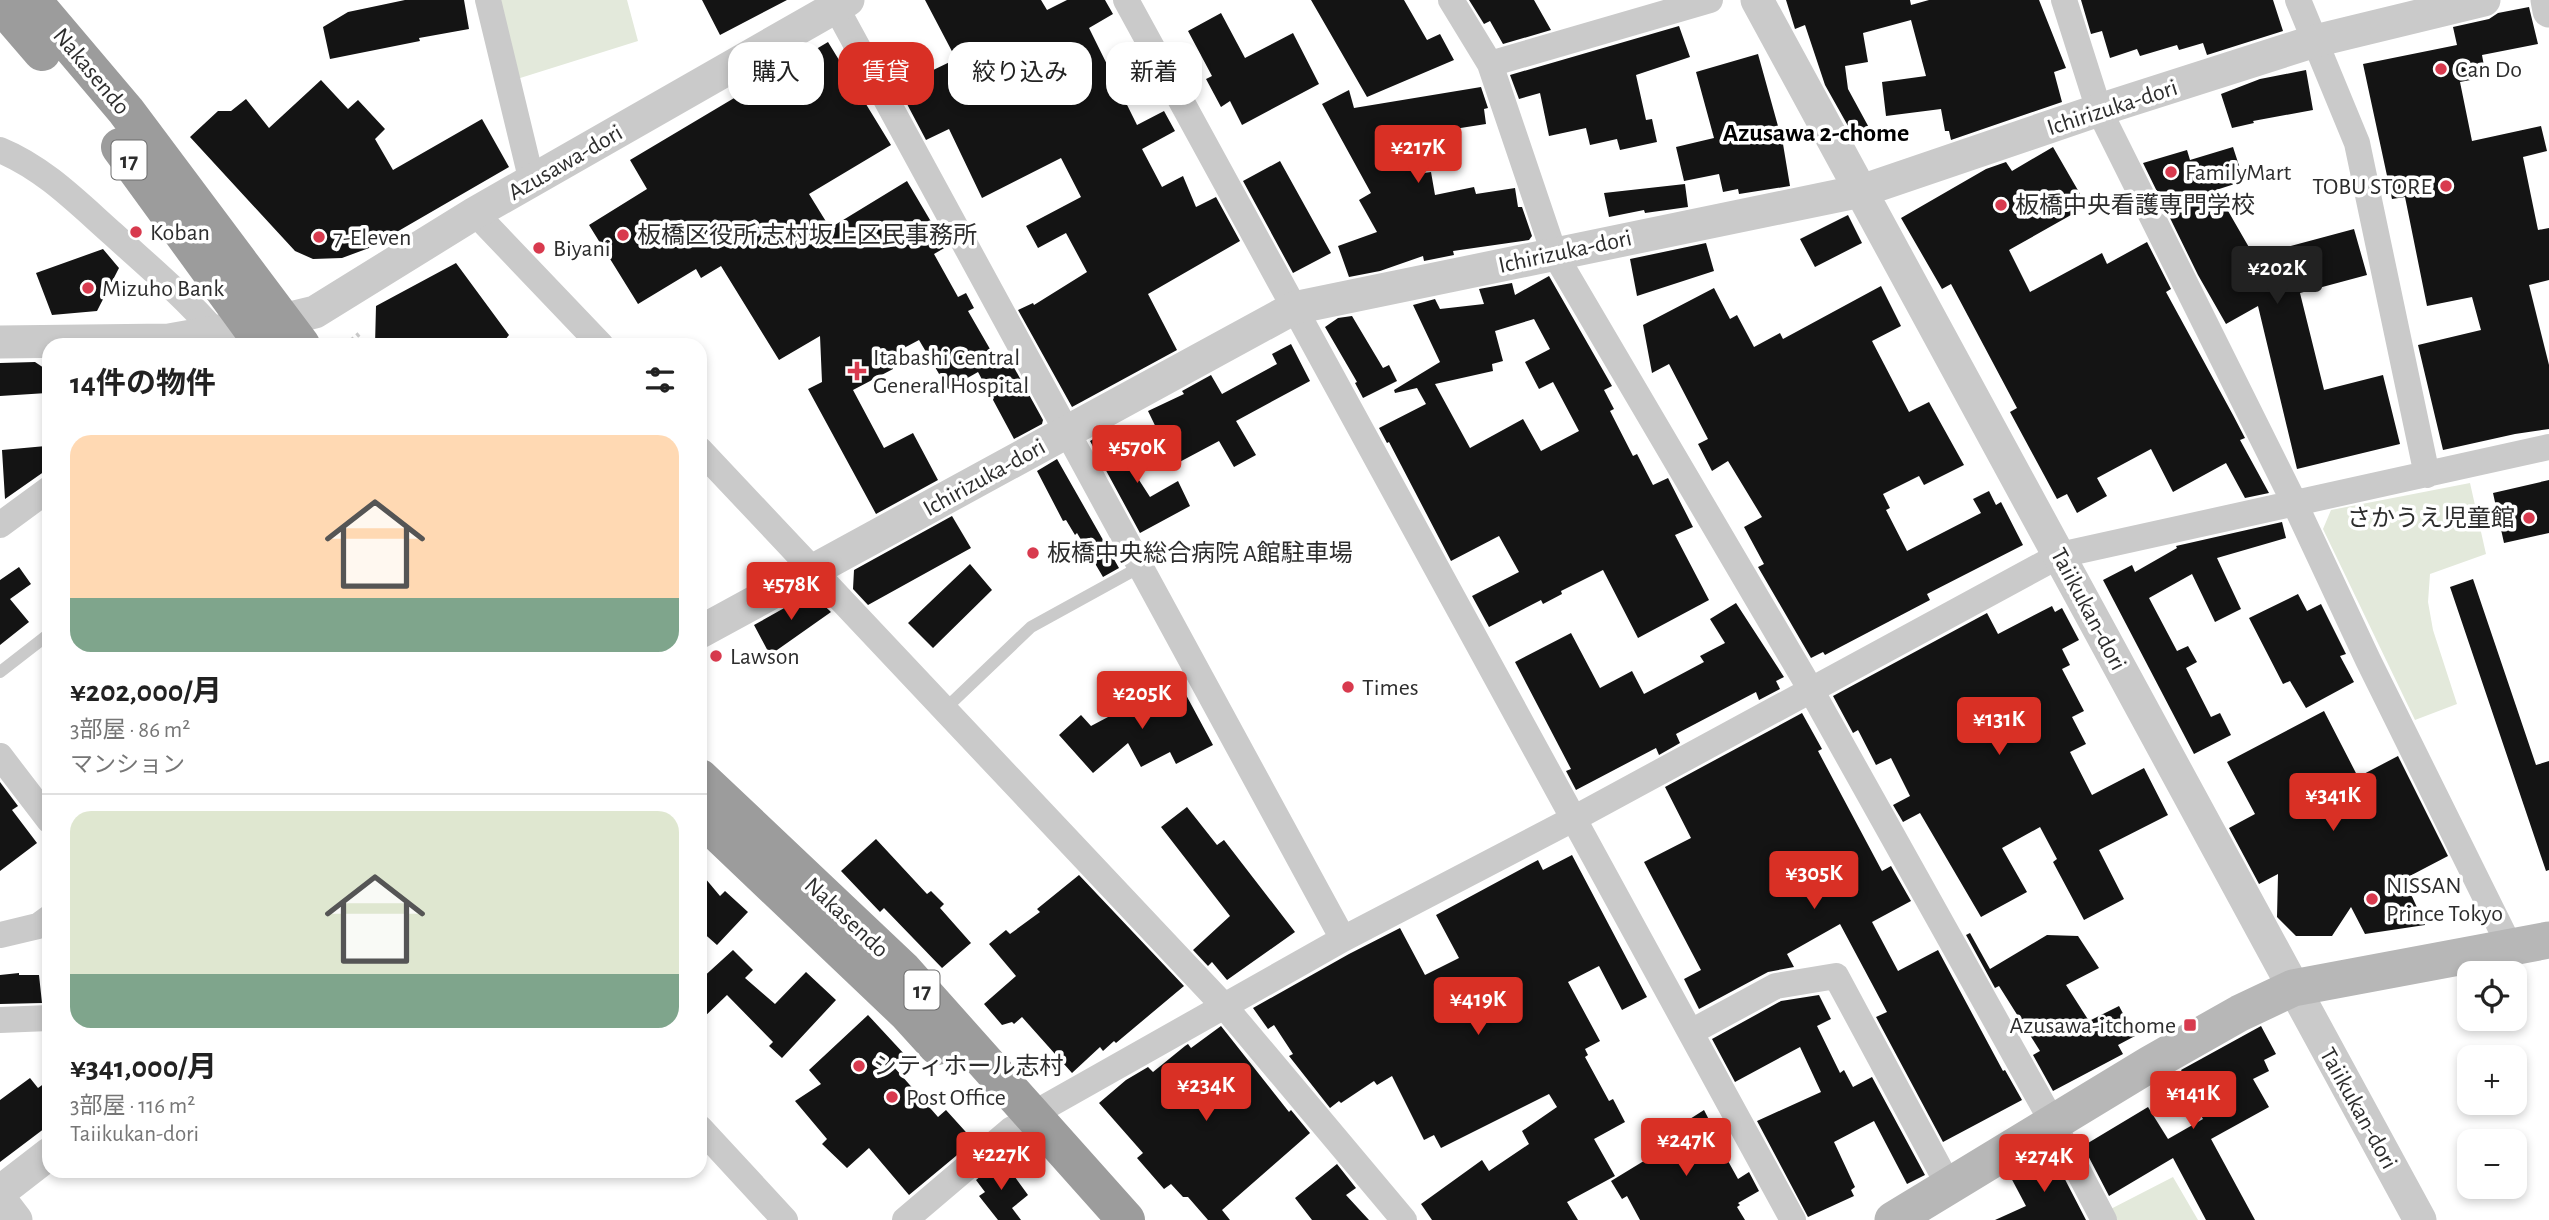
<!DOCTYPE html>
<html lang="ja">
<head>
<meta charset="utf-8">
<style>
  :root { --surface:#fff; --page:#f6f6f6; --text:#222; --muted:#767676; --line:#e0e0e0; --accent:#d93025 }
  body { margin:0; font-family:"Alegreya Sans","Noto Sans JP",sans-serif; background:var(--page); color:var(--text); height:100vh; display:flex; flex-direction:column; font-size:26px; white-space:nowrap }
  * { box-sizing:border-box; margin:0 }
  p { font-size:23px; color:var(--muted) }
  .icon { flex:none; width:38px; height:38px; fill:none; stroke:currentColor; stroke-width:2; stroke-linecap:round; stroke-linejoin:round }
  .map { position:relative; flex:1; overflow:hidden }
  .panel { position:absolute; left:42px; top:338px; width:665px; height:840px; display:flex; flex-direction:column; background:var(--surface); border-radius:21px; box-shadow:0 4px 10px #0003 }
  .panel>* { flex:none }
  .top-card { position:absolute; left:728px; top:42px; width:665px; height:63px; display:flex; gap:14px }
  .fabs { position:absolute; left:2457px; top:961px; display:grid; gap:14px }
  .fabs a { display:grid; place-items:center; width:70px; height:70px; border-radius:14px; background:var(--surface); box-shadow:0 4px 10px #0003; font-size:35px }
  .price { position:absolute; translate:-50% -60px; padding:0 16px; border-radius:7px; background:var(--accent); color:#fff; font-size:23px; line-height:46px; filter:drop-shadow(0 2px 4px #0008) }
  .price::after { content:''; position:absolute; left:50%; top:42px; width:21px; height:16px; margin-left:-10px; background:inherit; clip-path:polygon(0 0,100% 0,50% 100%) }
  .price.on { background:#222; color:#fff }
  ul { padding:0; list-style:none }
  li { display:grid; align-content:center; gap:14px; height:371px; padding:0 28px }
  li+li { border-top:2px solid var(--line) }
  li span { display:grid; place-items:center; height:217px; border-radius:21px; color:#555 }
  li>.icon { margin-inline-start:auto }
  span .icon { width:126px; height:126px; fill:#fffc; stroke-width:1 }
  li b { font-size:30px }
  h2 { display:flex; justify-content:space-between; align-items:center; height:84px; padding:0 28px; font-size:30px }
  .chip { padding:0 24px; border-radius:21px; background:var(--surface); box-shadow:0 4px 10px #0003; font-size:24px; line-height:63px }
  .chip.on { background:var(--accent); color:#fff }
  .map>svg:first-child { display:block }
  .green { fill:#e3e9db }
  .building { fill:#141414; fill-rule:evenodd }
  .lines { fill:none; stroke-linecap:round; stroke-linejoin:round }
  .path { stroke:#cacaca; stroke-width:4.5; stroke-dasharray:3.5 3.5; stroke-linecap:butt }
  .service { stroke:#cacaca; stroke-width:12 }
  .minor { stroke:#cacaca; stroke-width:26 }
  .tertiary { stroke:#cacaca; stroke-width:33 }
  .secondary { stroke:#b7b7b7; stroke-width:37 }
  .trunk { stroke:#9c9c9c; stroke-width:38 }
  .poi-dot { fill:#d83a4e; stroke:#fff; stroke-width:2.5 }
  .labels { text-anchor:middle; stroke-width:7; stroke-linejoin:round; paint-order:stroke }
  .shield { fill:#fff; stroke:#6c6c6c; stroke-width:2 }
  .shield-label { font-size:23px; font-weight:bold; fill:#2d2d2d }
  .poi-label { font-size:24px; fill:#2d2d2d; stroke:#fff; text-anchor:start }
  .street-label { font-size:24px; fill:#2d2d2d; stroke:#fff }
  .neighbourhood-label { font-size:26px; font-weight:bold; fill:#000; stroke:#fff }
</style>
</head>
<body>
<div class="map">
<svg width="2549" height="1220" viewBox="0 0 2549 1220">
  <rect width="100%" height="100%" fill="#fff"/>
  <path class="green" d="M498,0H627L638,41L517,79Z
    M2470,483L2486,554L2430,574L2428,602L2433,630L2457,704L2415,720L2323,529L2331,510Z
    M2173,1177L2198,1220H2104L2101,1214Z"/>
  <path class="building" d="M405,0H464L469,29L419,38L420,41L330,59L323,27L348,12Z
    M702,0H787L720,35Z
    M925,0H1041L1047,10L1067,0H1105L1113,14L1089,28L1137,125L1164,111L1175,131L1142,149L1162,187L1183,176L1196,207L1216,197L1240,241L1148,294L1177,350L1072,407L1018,310L1033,303L1034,305L1087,272L1066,233L1038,248L1026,226L1081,197L1061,158L982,198L949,129L926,140L898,87L956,59Z
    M1311,0H1404L1427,40L1440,34L1454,60L1367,97Z
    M1469,0H1534L1551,30L1503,44L1490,21L1484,24Z
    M1786,0H1910L1911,5L1929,0H2039L2066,68L2054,72L2062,102L1951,140L1949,131H1945L1941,109L1886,116L1882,82L1926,76L1911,20L1863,33L1868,62L1845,66L1848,89L1873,135L1857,142L1825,85L1805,25L1795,29Z
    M2081,0H2273L2283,31L2207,55L2203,43L2179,50L2177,45L2140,56L2137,49L2110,58L2102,31L2091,34Z
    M2529,7L2538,44L2482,55L2486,77L2460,82L2472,141L2541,126L2547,151L2523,157L2538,230L2549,228V280L2529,285L2549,365V429L2515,434L2443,450L2418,345L2481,330L2472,297L2427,306L2405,197L2392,199L2363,64L2457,45L2453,27L2489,19L2498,13Z
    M1221,13L1245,58L1293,33L1319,84L1242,125L1230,101L1221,107L1206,79L1212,76L1188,31Z
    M1679,26L1690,57L1636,75L1646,120L1652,119L1657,142L1620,150L1617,139L1590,145L1586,128L1549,136L1540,93L1519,99L1510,75Z
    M828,42L891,145L809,194L830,228L907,181L946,247L934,254L958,297L966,293L974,308L968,311L1001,368L1011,362L1043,420L1042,424L1014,439L978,372L948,389L919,340L887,357L893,369L853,390L884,448L913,433L938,480L876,514L808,389L822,382L820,336L779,360L721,266L701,278L696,269L638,304L589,225L647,189L630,160Z
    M1758,54L1783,144L1790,186L1739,194L1738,189L1723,192L1719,174L1684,181L1676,147L1714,138L1696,72Z
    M2306,70L2313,110L2253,121L2254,123L2232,128L2221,94L2260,79Z
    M321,80L348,109L358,100L385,129L375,139L393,170L482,119L509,167L369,248L342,258L313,259L295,251L190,137L218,111H231L246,99L269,128Z
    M1481,87L1488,108L1484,109L1486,124L1397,138L1417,174L1431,172L1435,195L1474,187L1476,194L1515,188L1518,207H1522L1532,236L1529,240L1453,251L1454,255L1424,261L1423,256L1380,271L1349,277L1338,246L1377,232L1359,200L1371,193L1322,104L1349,90L1354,108Z
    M2053,147L2087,206L2009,250L2030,292L2102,253L2107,264L2147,242L2171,289L2166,292L2233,415L2245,438L2240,440L2269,493L2245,498L2226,463L2173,492L2151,449L2097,478L2107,496L2077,513L2067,494L2057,499L2010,412L2017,408L1951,284L1942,289L1901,218L1986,169L2006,162L2012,171Z
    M2233,147L2244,181L2216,190L2254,256L2354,229L2367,275L2300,293L2324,390L2383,375L2400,444L2297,469L2258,306L2226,324L2198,275L2143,163L2187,150L2190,160Z
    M1280,161L1331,253L1293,273L1243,181Z
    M1685,184L1688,207L1645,213L1644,210L1609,217L1604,193Z
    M1848,215L1862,243L1815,267L1800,239Z
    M1706,243L1714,271L1637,296L1630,259Z
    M103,249L119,268L97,311L52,315L36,273Z
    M456,263L509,335L501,345H375L376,306Z
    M1549,276L1612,386L1604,390L1614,409L1610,411L1633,456L1637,454L1653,485L1668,478L1693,527L1675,535L1709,600L1638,638L1603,570L1561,591L1562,594L1543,604L1541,600L1489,627L1472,596L1519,572L1499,536L1451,561L1389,442L1387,443L1379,428L1426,404L1417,388L1395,393L1394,390L1440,362L1413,305L1435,299L1440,309L1484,304L1479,289L1512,283L1515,295ZM1534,319L1550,349L1525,362L1539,389L1553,382L1579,431L1541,451L1523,419L1470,448L1435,384L1493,371L1492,364L1503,361L1495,331Z
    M1881,286L1901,326L1872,341L1909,412L1929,402L1964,465L1924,485L1919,476L1883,494L1890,508L1886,510L1907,551L1981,513L1973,499L1989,491L1996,505L2001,502L2023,545L1927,594L1930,600L1825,655L1823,652L1811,658L1758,567L1764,564L1744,527L1762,517L1728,461L1712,471L1698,444L1708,439L1669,364L1652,373L1643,325L1714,288L1730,319L1737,315L1754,347L1780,333L1783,339Z
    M1352,316L1383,368L1389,365L1397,381L1363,398L1355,383L1357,382L1325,327L1338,318Z
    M1291,344L1310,381L1236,421L1256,455L1234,467L1219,441L1172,466L1160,444L1163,442L1148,411L1184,394L1182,391L1211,375L1222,394L1277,364L1272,354Z
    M35,362L47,370V393L0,396V363Z
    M1115,427L1127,449L1121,452L1150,497L1178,481L1190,506L1140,533L1090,441Z
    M46,446L45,471L5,499L2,450Z
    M1057,459L1119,568L1103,577L1077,533L1075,535L1066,520L1063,521L1037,471Z
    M2549,480V533L2504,543L2493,493Z
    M952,516L971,548L868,605L853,589L854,570Z
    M2282,522L2286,538L2217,558L2241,609L2215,622L2192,574L2149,598L2177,651L2188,646L2197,662L2186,668L2211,717L2220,713L2231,735L2194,754L2103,580L2132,565L2135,572L2177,548L2176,546Z
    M970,564L992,590L933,648L908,623Z
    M19,567L31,584L10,599L29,622L0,645V580Z
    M2473,579L2536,765L2549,761V870L2546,871L2450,587Z
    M811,593L831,612L770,655L754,625Z
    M2298,594L2307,611L2321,604L2346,654L2340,656L2354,682L2306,708L2290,681L2283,684L2249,618Z
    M1736,603L1784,677L1776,681L1780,689L1759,700L1756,692L1676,734L1680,743L1659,755L1656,748L1576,790L1566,771L1571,769L1515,662L1571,633L1600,688L1632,671L1644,694L1704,662L1700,656L1725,643L1710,619Z
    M2052,606L2055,612L2062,608L2079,640L2062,649L2070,665L2062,669L2084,711L2072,717L2086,744L2070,752L2092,795L2144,768L2168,815L2099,850L2124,899L2084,920L2053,862L2057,859L2040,827L2002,848L2027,892L1981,917L1920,813L1903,822L1893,805L1910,796L1891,758L1876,765L1858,730L1853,733L1833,696L1987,613L1998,634Z
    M1178,680L1213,745L1176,764L1170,752L1141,767L1128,743L1093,773L1059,735L1081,715L1091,726Z
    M2324,711L2358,777L2398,756L2448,856L2404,879L2425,925L2365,934L2351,907L2332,936H2296L2277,917L2278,874L2259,884L2229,828L2255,814L2227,762Z
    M1802,713L1822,749L1818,751L1882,871L1891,866L1911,901L1872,922L1898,971L1938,950L2003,1071L2005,1070L2022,1100L1943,1142L1876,1017L1887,1012L1840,924L1787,954L1794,967L1768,972L1699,1009L1684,979L1701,970L1644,862L1691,838L1665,787Z
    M0,782L18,806L12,810L37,843L0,871Z
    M1187,807L1217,845L1224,840L1295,932L1227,980L1212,962L1208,966L1193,950L1230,916L1161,827Z
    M876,839L927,894L931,891L944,904L940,908L971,943L942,968L884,908L880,912L841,871Z
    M1572,855L1647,997L1622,1010L1599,966L1568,982L1600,1041L1585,1049L1588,1055L1585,1057L1609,1101L1613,1099L1625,1122L1594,1139L1615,1176L1567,1202L1578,1220H1432L1421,1204L1482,1160L1489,1171L1529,1144L1522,1131L1557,1107L1549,1094L1441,1148L1434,1135L1424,1140L1392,1076L1377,1085L1374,1081L1341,1103L1339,1101L1330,1108L1289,1056L1293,1054L1274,1025L1268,1029L1253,1008L1349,954L1400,928L1425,975L1459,958L1436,915L1538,860L1543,870Z
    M700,872L720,896L725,891L748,912L717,945L700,930Z
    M1079,875L1184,986L1116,1043L1114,1041L1103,1051L1100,1047L1072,1073L1022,1017L1014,1024L1012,1022L1002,1025L984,1004L1016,976L989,944L1006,930L1010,934L1040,912L1037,909Z
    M1970,933L1990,969L2047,935L2078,936L2099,968L2066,985L2089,1021L2119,1006L2135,1036L2118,1045L2123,1054L2053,1091L2033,1055L2040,1051L1999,986L1995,988L1966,935Z
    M733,950L753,970L745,978L775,1004L806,972L836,1000L782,1058L769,1046L773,1042L727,995L700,1021V980Z
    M19,973V975H39L42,1003L0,1004V975Z
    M1819,995L1831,1019L1817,1026L1840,1073L1844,1070L1853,1087L1872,1077L1925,1175L1907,1184L1874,1121L1834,1142L1855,1187L1851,1190L1854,1196L1808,1217L1757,1121L1821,1092L1800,1047L1735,1082L1712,1039L1781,1001Z
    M868,1015L906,1056L894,1067L938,1117L946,1110L974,1141L909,1195L869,1148L847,1168L822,1144L827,1139L795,1101L821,1084L809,1070Z
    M1221,1026L1289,1112L1291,1110L1310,1133L1222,1210L1230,1220H1208L1188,1197H1183L1171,1184L1164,1189L1137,1158L1143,1153L1099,1103L1126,1080L1148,1067L1153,1072L1185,1046L1188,1044L1191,1048Z
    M2261,1026L2276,1054L2264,1060L2269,1071L2253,1079L2269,1107L2211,1139L2255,1220H2206L2173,1158L2109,1196L2083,1146L2148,1107L2168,1139L2203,1119L2195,1105L2200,1102L2181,1070Z
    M30,1078L38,1088L49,1080V1125L0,1162V1100Z
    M1704,1110L1720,1141L1718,1143L1738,1179L1749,1172L1759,1191L1738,1203L1740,1205L1737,1207L1745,1220H1640L1627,1196L1622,1199L1611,1181L1652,1156L1646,1147Z
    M2037,1157L2042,1166L2051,1161L2052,1164L2056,1162L2086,1220H1995L2026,1206L2009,1174Z
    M1002,1159L1028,1195L1012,1208L1021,1220H998L979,1196L985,1192L976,1180Z
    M1337,1164L1356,1188L1346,1195L1369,1220H1312L1295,1198Z"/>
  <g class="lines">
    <path class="path" d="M346,345L359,334"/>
    <path class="service" d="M0,672L49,634
      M946,708L1031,627L1140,567"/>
    <path class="minor" d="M488,0L532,182
      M832,0L1343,939
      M1126,0L1793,1220
      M1451,0L1490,64L1554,253L1811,690L2053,1123L2104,1220
      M2064,0L2099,110L2294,502L2368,660L2510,947
      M2298,0L2357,143L2427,475
      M1490,64L1710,0
      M0,150C44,168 78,203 113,234C148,266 184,296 215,332
      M475,213L601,345
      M700,450L1225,1007L1404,1220
      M0,525L49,489
      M0,756L49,820
      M0,935L38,926L49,918
      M0,1020L49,1018
      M1691,1032L1776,986L1836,976L1949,1186
      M1033,1114L1343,939L1575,818L2060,555L2549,447
      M700,1128L785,1220
      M905,1220L1012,1129"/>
    <path class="tertiary" d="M1757,0L2420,1220
      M2547,0L2549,11
      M0,342L169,340L282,320L315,312L475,213L848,0
      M700,632L1294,308L1861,191L2099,110L2315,41L2484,0
      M0,1192L49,1154
      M0,1199L16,1220"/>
    <path class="secondary" d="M1893,1220L2150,1064L2240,1013L2293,988L2549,940"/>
    <path class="trunk" d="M32,0L126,111L301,345
      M0,3L42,52
      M120,147L264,345
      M700,778L902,969L1126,1220
      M700,816L907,1013L937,1046"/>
  </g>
  <g class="poi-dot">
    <circle cx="2441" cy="69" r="7"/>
    <circle cx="2171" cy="172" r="7"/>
    <circle cx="2446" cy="186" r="7"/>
    <circle cx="2001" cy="205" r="7"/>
    <circle cx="136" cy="232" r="7"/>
    <circle cx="623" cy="235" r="7"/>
    <circle cx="319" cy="237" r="7"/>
    <circle cx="539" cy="248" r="7"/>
    <circle cx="88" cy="288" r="7"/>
    <path d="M853.5 360.5h7v7h7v7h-7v7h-7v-7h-7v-7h7z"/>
    <circle cx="2529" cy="518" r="7"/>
    <circle cx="1033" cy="553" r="7"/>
    <circle cx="716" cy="656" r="7"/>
    <circle cx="1348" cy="687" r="7"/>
    <circle cx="2372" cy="899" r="7"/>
    <rect x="2183" y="1018" width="14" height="14" rx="3.5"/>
    <circle cx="859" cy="1066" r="7"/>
    <circle cx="892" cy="1097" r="7"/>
  </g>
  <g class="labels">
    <g class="shield">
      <rect x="111.5" y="140.5" width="35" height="39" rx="5"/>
      <rect x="904.5" y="970.5" width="35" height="39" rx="5"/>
    </g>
    <g class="shield-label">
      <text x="129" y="168">17</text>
      <text x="922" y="998">17</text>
    </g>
    <g class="poi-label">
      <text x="2455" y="77">Can Do</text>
      <text x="2185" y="180">FamilyMart</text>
      <text x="2432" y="194" text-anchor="end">TOBU STORE</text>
      <text x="2015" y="213">板橋中央看護専門学校</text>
      <text x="150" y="240">Koban</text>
      <text x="637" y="243">板橋区役所 志村坂上区民事務所</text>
      <text x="333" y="245">7-Eleven</text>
      <text x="553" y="256">Biyani</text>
      <text x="102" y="296">Mizuho Bank</text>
      <text x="873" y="365">Itabashi Central<tspan x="873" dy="28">General Hospital</tspan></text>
      <text x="2515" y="526" text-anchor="end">さかうえ児童館</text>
      <text x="1047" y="561">板橋中央総合病院 A館駐車場</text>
      <text x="730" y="664">Lawson</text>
      <text x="1362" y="695">Times</text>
      <text x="2386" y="893">NISSAN<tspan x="2386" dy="28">Prince Tokyo</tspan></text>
      <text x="2176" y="1033" text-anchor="end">Azusawa-itchome</text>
      <text x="873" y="1074">シティホール志村</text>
      <text x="906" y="1105">Post Office</text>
    </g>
    <g class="street-label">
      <text transform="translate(92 71) rotate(50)" y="8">Nakasendo</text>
      <text transform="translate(2112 107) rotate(-18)" y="8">Ichirizuka-dori</text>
      <text transform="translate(565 162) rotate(-30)" y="8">Azusawa-dori</text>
      <text transform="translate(1565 251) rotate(-12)" y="8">Ichirizuka-dori</text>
      <text transform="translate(984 477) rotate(-29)" y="8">Ichirizuka-dori</text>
      <text transform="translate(2089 609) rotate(62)" y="8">Taiikukan-dori</text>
      <text transform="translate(847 917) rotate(43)" y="8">Nakasendo</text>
      <text transform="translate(2359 1108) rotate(61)" y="8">Taiikukan-dori</text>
    </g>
    <g class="neighbourhood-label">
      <text x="1816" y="141">Azusawa 2-chome</text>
    </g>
  </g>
</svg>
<div class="fabs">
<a><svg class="icon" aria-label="locate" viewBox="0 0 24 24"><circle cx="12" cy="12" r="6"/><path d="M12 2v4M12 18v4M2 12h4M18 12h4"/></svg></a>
<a>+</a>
<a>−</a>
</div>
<b class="price" style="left:1418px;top:185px">¥217K</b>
<b class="price on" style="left:2277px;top:306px">¥202K</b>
<b class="price" style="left:1137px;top:485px">¥570K</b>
<b class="price" style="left:791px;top:622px">¥578K</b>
<b class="price" style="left:1142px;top:731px">¥205K</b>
<b class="price" style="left:1999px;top:757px">¥131K</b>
<b class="price" style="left:2333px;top:833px">¥341K</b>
<b class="price" style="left:1814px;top:911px">¥305K</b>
<b class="price" style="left:1478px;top:1037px">¥419K</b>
<b class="price" style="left:1206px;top:1123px">¥234K</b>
<b class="price" style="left:2193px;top:1131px">¥141K</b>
<b class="price" style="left:1686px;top:1178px">¥247K</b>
<b class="price" style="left:1001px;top:1192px">¥227K</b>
<b class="price" style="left:2044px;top:1194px">¥274K</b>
<div class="top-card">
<a class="chip">購入</a>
<a class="chip on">賃貸</a>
<a class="chip">絞り込み</a>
<a class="chip">新着</a>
</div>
<section class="panel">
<h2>14件の物件<svg class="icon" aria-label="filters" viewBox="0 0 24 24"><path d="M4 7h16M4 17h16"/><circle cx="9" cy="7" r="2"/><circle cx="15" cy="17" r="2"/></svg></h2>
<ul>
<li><span style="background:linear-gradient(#ffd9b3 75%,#7fa58c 0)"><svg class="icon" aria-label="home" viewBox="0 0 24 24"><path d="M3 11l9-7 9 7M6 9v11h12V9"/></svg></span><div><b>¥202,000/月</b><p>3部屋 · 86 m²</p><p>マンション</p></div></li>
<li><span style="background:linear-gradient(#dfe7d0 75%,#7fa58c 0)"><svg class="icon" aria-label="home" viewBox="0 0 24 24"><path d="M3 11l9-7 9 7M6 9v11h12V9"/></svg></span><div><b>¥341,000/月</b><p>3部屋 · 116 m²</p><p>Taiikukan-dori</p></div></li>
</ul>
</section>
</div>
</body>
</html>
